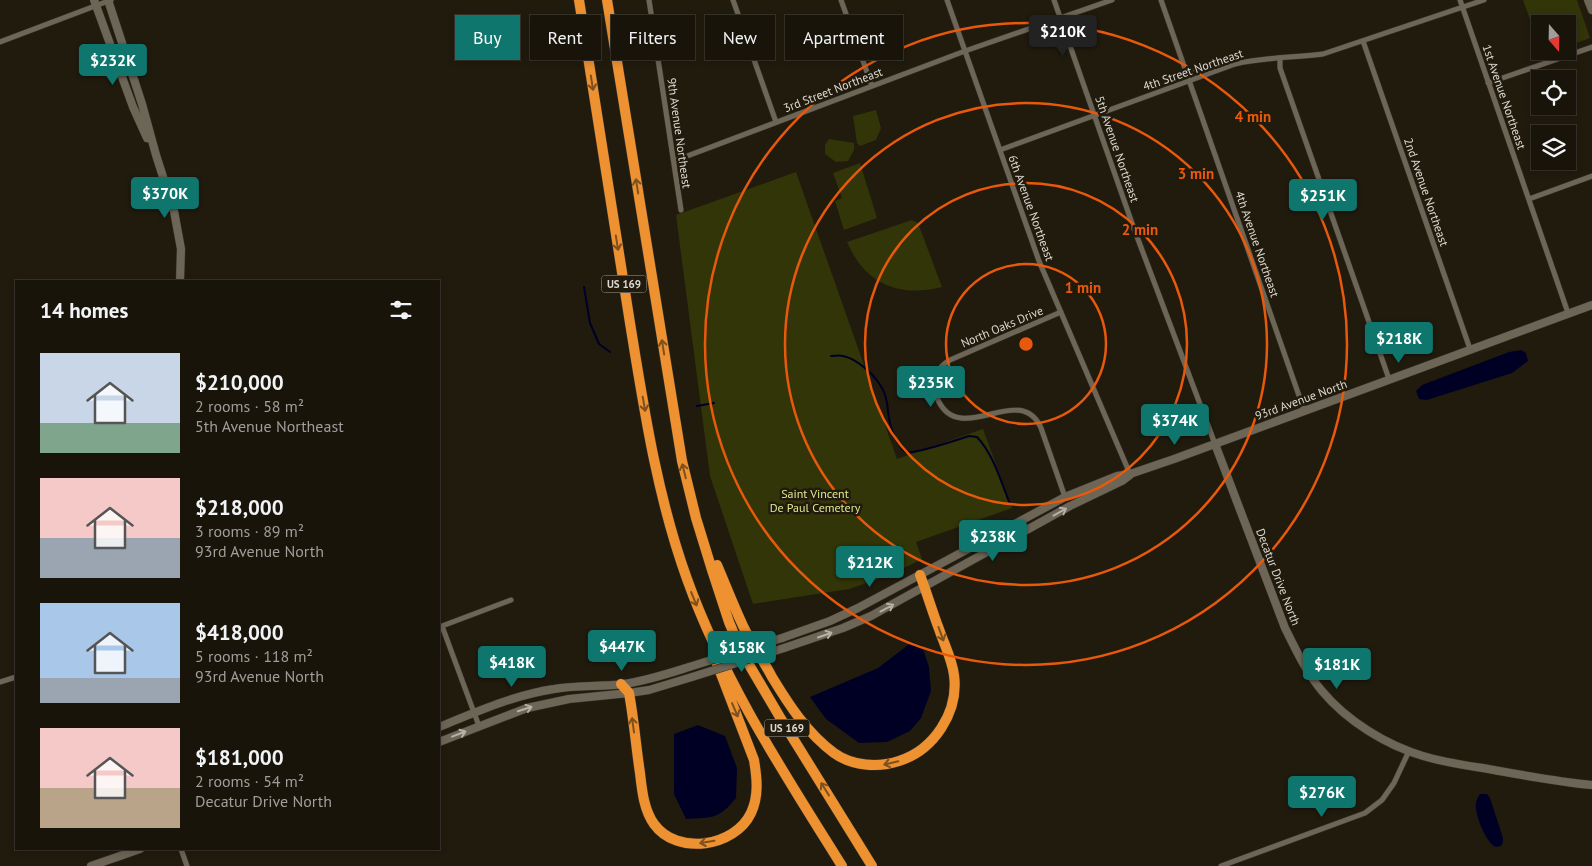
<!DOCTYPE html>
<html lang="en">
<head>
<meta charset="utf-8">
<style>
  :root { --surface:#19140a; --page:#221d13; --text:#f1f3f6; --muted:#9f9e9c; --line:#37332b; --accent:#0f766e }
  body { margin:0; font-family:"PT Sans",sans-serif; background:var(--page); color:var(--text); height:100vh; display:flex; flex-direction:column; font-size:19px; white-space:nowrap }
  * { box-sizing:border-box; margin:0 }
  p { font-size:16px; color:var(--muted) }
  .icon { flex:none; width:28px; height:28px; fill:none; stroke:currentColor; stroke-width:2; stroke-linecap:round; stroke-linejoin:round }
  .map { position:relative; flex:1; overflow:hidden }
  .drawer { position:absolute; left:15px; top:280px; width:425px; height:570px; display:flex; flex-direction:column; background:var(--surface); border-radius:0px; box-shadow:0 2px 8px #0003,0 0 0 1px var(--line) }
  .drawer>* { flex:none }
  .top-card { position:absolute; left:455px; top:15px; width:475px; height:45px; display:flex; gap:10px }
  .needle { width:32px; rotate:160deg }
  .fabs { position:absolute; left:1531px; top:15px; display:grid; gap:10px }
  .fabs a { display:grid; place-items:center; width:45px; height:45px; border-radius:0px; background:var(--surface); box-shadow:0 2px 8px #0003,0 0 0 1px var(--line); font-size:25px }
  .price { position:absolute; translate:-50% -42px; padding:0 11px; border-radius:5px; background:var(--accent); color:#fff; font-size:16px; line-height:32px; filter:drop-shadow(0 1px 2px #0008) }
  .price::after { content:''; position:absolute; left:50%; top:30px; width:15px; height:11px; margin-left:-8px; background:inherit; clip-path:polygon(0 0,100% 0,50% 100%) }
  .price.on { background:#222; color:#fff }
  ul { padding:0; list-style:none }
  li { display:flex; align-items:center; gap:15px; height:125px; padding:0 25px }
  li span { display:grid; place-items:center; flex:none; width:140px; height:100px; border-radius:0px; color:#555 }
  li>.icon { margin-inline-start:auto }
  span .icon { width:60px; height:60px; fill:#fffc; stroke-width:1 }
  li b { font-size:21px }
  h2 { display:flex; justify-content:space-between; align-items:center; height:60px; padding:0 25px; font-size:21px }
  .tag { padding:0 18px; border-radius:0px; background:var(--surface); box-shadow:0 2px 8px #0003,0 0 0 1px var(--line); font-size:18px; line-height:45px }
  .tag.on { background:var(--accent); color:#fff }
  .map>svg:first-child { display:block }
  .green { fill:#313508 }
  .water { fill:#000025 }
  .lines { fill:none; stroke-linecap:round; stroke-linejoin:round }
  .stream { stroke:#000025; stroke-width:2 }
  .street-casing { stroke:#38342e; stroke-width:6 }
  .secondary-casing { stroke:#38342e; stroke-width:9 }
  .highway-casing { stroke:#38342e; stroke-width:11 }
  .street { stroke:#6d6657; stroke-width:5 }
  .secondary { stroke:#6d6657; stroke-width:8 }
  .highway { stroke:#ee9131; stroke-width:10 }
  .secondary-bridge-casing { stroke:#38342e; stroke-width:9; stroke-linecap:butt }
  .secondary-bridge { stroke:#6d6657; stroke-width:8 }
  .oneway { stroke:#7d501e }
  .oneway2 { stroke:#b6b1a6 }
  .ring { fill:none; stroke:#e8590c; stroke-width:2.5 }
  .labels { text-anchor:middle; stroke-width:5; stroke-linejoin:round; paint-order:stroke }
  .shield { fill:#211b0e; stroke:#a5a096; stroke-width:1 }
  .shield-label { font-size:11px; font-weight:bold; fill:#ddd9d1 }
  .street-label { font-size:12px; fill:#ddd9d1; stroke:#211b0e }
  .park-label { font-size:12px; fill:#dde98b; stroke:#211b0e }
  .centre { fill:#e8590c; stroke:#211b0e; stroke-width:2.5 }
  .ring-label { font-size:15px; text-anchor:middle; font-weight:bold; fill:#e8590c; stroke:#211b0e; stroke-width:5; stroke-linejoin:round; paint-order:stroke }
</style>
</head>
<body>
<div class="map">
<svg width="1592" height="866" viewBox="0 0 1592 866">
  <rect width="100%" height="100%" fill="#211b0e"/>
  <path class="green" d="M1523,0H1577L1590,38L1568,46V24H1540V47Z
    M876,110L881,128L876,140L860,146L857,143L853,116Z
    M829,139L854,143V150L848,161L836,162L825,154V145Z
    M860,163L877,218L844,230L835,201L842,198L833,173Z
    M796,172L897,459L983,429L1012,508L916,542L922,559L890,575L849,589L753,604L710,476L676,215Z
    M912,220L918,223L942,287C899,298 865,284 847,242Z"/>
  <path class="water" d="M1521,350L1526,353L1528,361L1512,373L1427,400L1419,399L1416,391L1422,385L1509,352Z
    M912,642L922,646L929,667L931,691L921,718L910,731L887,742L859,743L826,719L810,697L878,668Z
    M698,725L725,736L737,768L736,798C718,820 713,817 686,819L674,794V734Z
    M1480,794H1487L1490,798L1503,838V842L1501,846L1496,847C1487,844 1477,819 1476,809C1475,804 1477,798 1480,794Z"/>
  <g class="lines">
    <path class="stream" d="M584,287L590,323L599,344L610,352
      M831,356C835,356 839,355 843,356C858,359 876,376 883,390C889,401 887,415 891,427C892,432 901,451 906,452C915,454 957,440 969,436L977,437C994,455 1001,482 1010,504
      M697,406L714,403"/>
    <g class="street-casing">
      <path id="street" d="M649,0L681,210
        M733,0L776,122
        M841,0L872,86
        M947,0L1039,261L1130,474
        M1054,0L1133,226L1215,444
        M1161,0L1304,410
        M1460,0L1568,313
        M1363,41L1470,349
        M0,42L111,0
        M1280,58V68L1389,379
        M1488,83L1592,47
        M1000,150L1235,64C1264,57 1293,58 1323,54L1484,0
        M674,161L965,51L1112,0
        M1529,199L1592,176
        M1061,312L950,360C945,363 940,367 937,373C929,390 941,416 961,418C987,422 1025,392 1041,428L1065,497
        M0,682L16,677
        M479,726L442,626L511,600
        M181,849L187,866
        M1221,866L1365,813L1382,800L1394,783L1409,751"/>
    </g>
    <g class="secondary-casing">
      <path id="secondary" d="M94,0L133,107L147,138
        M108,0L142,104L156,155L174,211L181,249L180,281
        M1588,0L1592,10
        M1215,444L1285,628C1296,650 1306,672 1322,691C1347,721 1386,745 1423,756C1446,763 1471,766 1494,770C1527,776 1559,782 1592,785
        M782,638L830,621L858,608L1065,497L1117,476L1130,474L1174,459L1592,305
        M784,648L843,628L871,616L1070,506L1122,481L1130,475
        M439,727C476,712 514,695 554,689C577,685 600,687 623,684C646,681 667,674 689,667
        M439,742L527,708L569,699L629,693L649,690L692,677
        M91,866L140,849"/>
    </g>
    <g class="highway-casing">
      <path id="highway" d="M579,0C596,108 613,215 630,323C644,409 657,496 687,579C724,682 784,773 842,866
        M607,0L682,461L696,518L712,570L729,622L741,651L781,719L872,866
        M717,565C726,586 734,607 744,628C752,644 763,660 772,677C789,705 807,733 834,753C852,766 878,768 899,761C934,750 959,712 954,675C952,659 944,644 939,629C932,611 927,593 920,575
        M621,684L629,693C634,720 636,747 640,773C642,791 644,810 654,824C677,856 735,847 751,813C759,796 757,778 754,760L716,661"/>
    </g>
    <use href="#street" class="street"/>
    <use href="#secondary" class="secondary"/>
    <use href="#highway" class="highway"/>
    <g class="secondary-bridge-casing">
      <path id="secondary-bridge" d="M689,667L782,638
        M692,677L784,648"/>
    </g>
    <use href="#secondary-bridge" class="secondary-bridge"/>
  </g>
  <defs><path id="oneway-shaft" d="M-6 0H5M1.5-3L5.5 0L1.5 3" fill="none" stroke-width="1.6" stroke-linecap="round" stroke-linejoin="round" transform="scale(1.25)"/></defs>
  <g class="oneway">
    <use href="#oneway-shaft" transform="translate(592 83) rotate(81)"/>
    <use href="#oneway-shaft" transform="translate(637 186) rotate(-99)"/>
    <use href="#oneway-shaft" transform="translate(617 243) rotate(81)"/>
    <use href="#oneway-shaft" transform="translate(663 347) rotate(-99)"/>
    <use href="#oneway-shaft" transform="translate(644 404) rotate(80)"/>
    <use href="#oneway-shaft" transform="translate(684 471) rotate(-104)"/>
    <use href="#oneway-shaft" transform="translate(694 599) rotate(68)"/>
    <use href="#oneway-shaft" transform="translate(941 634) rotate(70)"/>
    <use href="#oneway-shaft" transform="translate(735 710) rotate(67)"/>
    <use href="#oneway-shaft" transform="translate(633 725) rotate(-98)"/>
    <use href="#oneway-shaft" transform="translate(891 763) rotate(167)"/>
    <use href="#oneway-shaft" transform="translate(825 789) rotate(-122)"/>
    <use href="#oneway-shaft" transform="translate(707 842) rotate(171)"/>
  </g>
  <g class="oneway2">
    <use href="#oneway-shaft" transform="translate(1060 512) rotate(-29)"/>
    <use href="#oneway-shaft" transform="translate(887 608) rotate(-28)"/>
    <use href="#oneway-shaft" transform="translate(825 635) rotate(-19)"/>
    <use href="#oneway-shaft" transform="translate(525 709) rotate(-18)"/>
    <use href="#oneway-shaft" transform="translate(459 734) rotate(-21)"/>
  </g>
  <g class="ring">
    <circle cx="1026" cy="344" r="80"/>
    <circle cx="1026" cy="344" r="161"/>
    <circle cx="1026" cy="344" r="241"/>
    <circle cx="1026" cy="344" r="321"/>
  </g>
  <g class="labels">
    <g class="shield">
      <rect x="601.5" y="275.5" width="45" height="17" rx="4"/>
      <rect x="764.5" y="719.5" width="45" height="17" rx="4"/>
    </g>
    <g class="shield-label">
      <text x="624" y="288">US 169</text>
      <text x="787" y="732">US 169</text>
    </g>
    <g class="street-label">
      <text transform="translate(1193 70) rotate(-19)" y="4">4th Street Northeast</text>
      <text transform="translate(833 90) rotate(-21)" y="4">3rd Street Northeast</text>
      <text transform="translate(1504 97) rotate(71)" y="4">1st Avenue Northeast</text>
      <text transform="translate(679 133) rotate(82)" y="4">9th Avenue Northeast</text>
      <text transform="translate(1117 149) rotate(71)" y="4">5th Avenue Northeast</text>
      <text transform="translate(1426 192) rotate(71)" y="4">2nd Avenue Northeast</text>
      <text transform="translate(1031 208) rotate(70)" y="4">6th Avenue Northeast</text>
      <text transform="translate(1257 244) rotate(71)" y="4">4th Avenue Northeast</text>
      <text transform="translate(1002 327) rotate(-23)" y="4">North Oaks Drive</text>
      <text transform="translate(1301 400) rotate(-20)" y="4">93rd Avenue North</text>
      <text transform="translate(1278 577) rotate(69)" y="4">Decatur Drive North</text>
    </g>
    <g class="park-label">
      <text x="815" y="498">Saint Vincent<tspan x="815" dy="14">De Paul Cemetery</tspan></text>
    </g>
  </g>
  <circle cx="1026" cy="344" r="8" class="centre"/>
  <g class="ring-label">
    <text x="1253" y="122">4 min</text>
    <text x="1196" y="179">3 min</text>
    <text x="1140" y="235">2 min</text>
    <text x="1083" y="293">1 min</text>
  </g>
</svg>
<div class="fabs">
<a><svg class="needle" viewBox="-14 -14 28 28"><path d="M0-13l5 13h-10z" fill="#e53935"/><path d="M0 13l5-13h-10z" fill="#9f9e9c"/></svg></a>
<a><svg class="icon" aria-label="locate" viewBox="0 0 24 24"><circle cx="12" cy="12" r="6"/><path d="M12 2v4M12 18v4M2 12h4M18 12h4"/></svg></a>
<a><svg class="icon" aria-label="layers" viewBox="0 0 24 24"><path d="M12 4l9 5-9 5-9-5zM3 14l9 5 9-5"/></svg></a>
</div>
<b class="price on" style="left:1063px;top:57px">$210K</b>
<b class="price" style="left:113px;top:86px">$232K</b>
<b class="price" style="left:165px;top:219px">$370K</b>
<b class="price" style="left:1323px;top:221px">$251K</b>
<b class="price" style="left:1399px;top:364px">$218K</b>
<b class="price" style="left:931px;top:408px">$235K</b>
<b class="price" style="left:1175px;top:446px">$374K</b>
<b class="price" style="left:993px;top:562px">$238K</b>
<b class="price" style="left:870px;top:588px">$212K</b>
<b class="price" style="left:622px;top:672px">$447K</b>
<b class="price" style="left:742px;top:673px">$158K</b>
<b class="price" style="left:512px;top:688px">$418K</b>
<b class="price" style="left:1337px;top:690px">$181K</b>
<b class="price" style="left:1322px;top:818px">$276K</b>
<div class="top-card">
<a class="tag on">Buy</a>
<a class="tag">Rent</a>
<a class="tag">Filters</a>
<a class="tag">New</a>
<a class="tag">Apartment</a>
</div>
<section class="drawer">
<h2>14 homes<svg class="icon" aria-label="filters" viewBox="0 0 24 24"><path d="M4 7h16M4 17h16"/><circle cx="9" cy="7" r="2"/><circle cx="15" cy="17" r="2"/></svg></h2>
<ul>
<li><span style="background:linear-gradient(#c9d6e8 70%,#7fa58c 0)"><svg class="icon" aria-label="home" viewBox="0 0 24 24"><path d="M3 11l9-7 9 7M6 9v11h12V9"/></svg></span><div><b>$210,000</b><p>2 rooms · 58 m²</p><p>5th Avenue Northeast</p></div></li>
<li><span style="background:linear-gradient(#f6c9c9 60%,#9aa5b1 0)"><svg class="icon" aria-label="home" viewBox="0 0 24 24"><path d="M3 11l9-7 9 7M6 9v11h12V9"/></svg></span><div><b>$218,000</b><p>3 rooms · 89 m²</p><p>93rd Avenue North</p></div></li>
<li><span style="background:linear-gradient(#a9c7e8 75%,#9aa5b1 0)"><svg class="icon" aria-label="home" viewBox="0 0 24 24"><path d="M3 11l9-7 9 7M6 9v11h12V9"/></svg></span><div><b>$418,000</b><p>5 rooms · 118 m²</p><p>93rd Avenue North</p></div></li>
<li><span style="background:linear-gradient(#f6c9c9 60%,#b9a48a 0)"><svg class="icon" aria-label="home" viewBox="0 0 24 24"><path d="M3 11l9-7 9 7M6 9v11h12V9"/></svg></span><div><b>$181,000</b><p>2 rooms · 54 m²</p><p>Decatur Drive North</p></div></li>
</ul>
</section>
</div>
</body>
</html>
